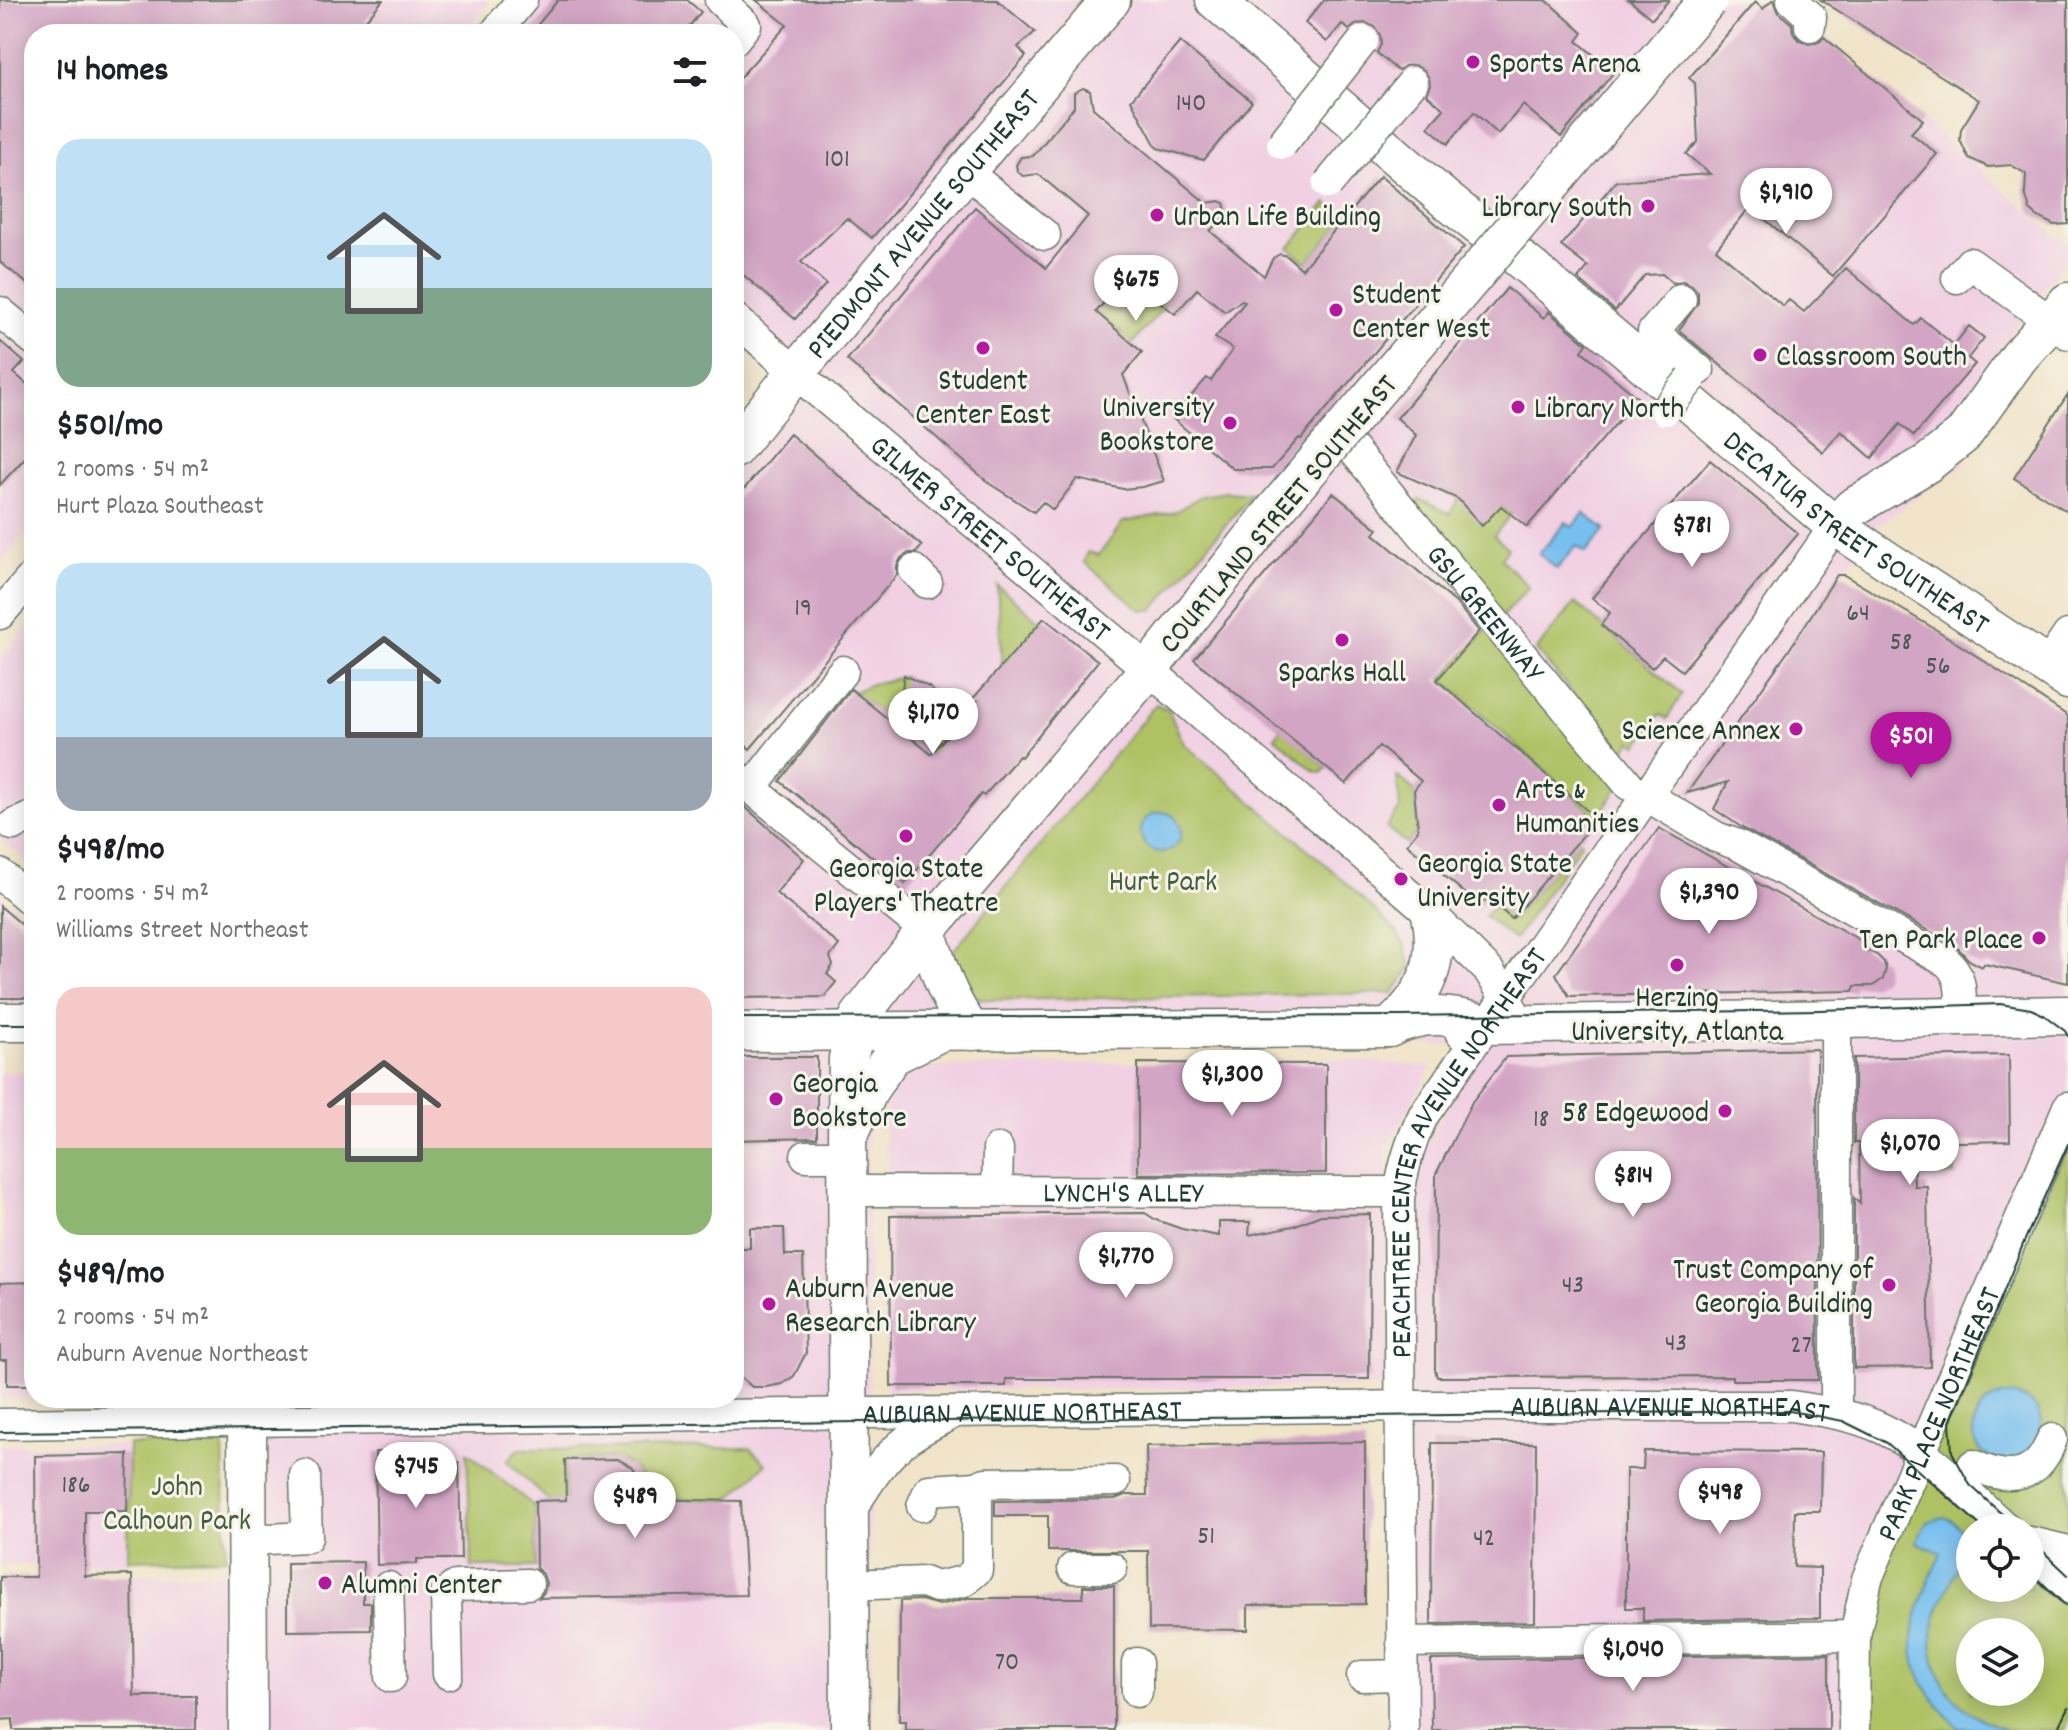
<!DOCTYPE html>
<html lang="en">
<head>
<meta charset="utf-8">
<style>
  :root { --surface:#fff; --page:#f6f6f6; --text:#202124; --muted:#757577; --accent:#b5179e }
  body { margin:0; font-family:Dekko,sans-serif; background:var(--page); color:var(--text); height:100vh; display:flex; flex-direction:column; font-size:30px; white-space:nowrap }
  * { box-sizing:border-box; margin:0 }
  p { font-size:26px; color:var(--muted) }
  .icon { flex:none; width:44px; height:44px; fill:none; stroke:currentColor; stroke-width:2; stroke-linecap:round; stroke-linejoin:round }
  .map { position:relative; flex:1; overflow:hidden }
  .side { position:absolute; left:24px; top:24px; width:720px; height:1384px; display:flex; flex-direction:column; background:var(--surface); border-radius:32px; box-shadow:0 4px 20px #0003 }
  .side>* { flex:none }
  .controls { position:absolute; left:1956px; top:1514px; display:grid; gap:16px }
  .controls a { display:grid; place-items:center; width:88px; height:88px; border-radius:50%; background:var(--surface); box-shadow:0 4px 20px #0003; font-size:40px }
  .price { position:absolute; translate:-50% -68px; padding:0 18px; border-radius:28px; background:#fff; color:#222; font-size:26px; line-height:52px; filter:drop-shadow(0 2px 4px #0008) }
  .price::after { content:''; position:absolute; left:50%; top:48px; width:24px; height:18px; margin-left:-12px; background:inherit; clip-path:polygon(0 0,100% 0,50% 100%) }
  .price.active { background:var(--accent); color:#fff }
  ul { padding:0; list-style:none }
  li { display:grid; align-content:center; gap:16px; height:424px; padding:0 32px }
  li span { display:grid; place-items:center; height:248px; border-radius:24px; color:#555 }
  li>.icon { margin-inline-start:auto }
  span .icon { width:144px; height:144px; fill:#fffc; stroke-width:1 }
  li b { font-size:34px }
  h2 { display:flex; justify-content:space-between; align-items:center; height:96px; padding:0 32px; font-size:34px }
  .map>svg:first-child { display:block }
  .built { fill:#f1d0e3; fill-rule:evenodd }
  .green { fill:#aec164; stroke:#667f4c; stroke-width:2; fill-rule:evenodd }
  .water { fill:#77bfef; stroke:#4b7e92; stroke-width:2 }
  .building { fill:#d3a5c4 }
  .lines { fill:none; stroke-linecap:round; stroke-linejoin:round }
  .minor-casing { stroke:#687768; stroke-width:33 }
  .major-casing { stroke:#687768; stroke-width:41 }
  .minor { stroke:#fff; stroke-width:30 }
  .major { stroke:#fff; stroke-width:38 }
  .tram { stroke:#1f3d34; stroke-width:2 }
  .minor-bridge-casing { stroke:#687768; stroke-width:33; stroke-linecap:butt }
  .major-bridge-casing { stroke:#687768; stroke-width:41; stroke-linecap:butt }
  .minor-bridge { stroke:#fff; stroke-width:30 }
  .major-bridge { stroke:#fff; stroke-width:38 }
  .poi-dot { fill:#b5179e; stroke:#f7f3e8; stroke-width:3 }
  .labels { text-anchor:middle; stroke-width:6; stroke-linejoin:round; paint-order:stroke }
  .number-label { font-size:26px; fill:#4c5758 }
  .poi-label { font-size:30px; fill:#1f3d34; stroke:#f7f3e8; text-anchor:start }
  .street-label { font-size:30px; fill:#1f3d34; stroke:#f7f3e8 }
  .park-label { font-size:30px; fill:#435e40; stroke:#f7f3e8 }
</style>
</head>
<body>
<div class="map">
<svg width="2068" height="1730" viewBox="0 0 2068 1730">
  <rect width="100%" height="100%" fill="#f7f3e8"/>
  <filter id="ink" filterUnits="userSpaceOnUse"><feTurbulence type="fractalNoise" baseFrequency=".0125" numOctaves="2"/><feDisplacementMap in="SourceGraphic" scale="16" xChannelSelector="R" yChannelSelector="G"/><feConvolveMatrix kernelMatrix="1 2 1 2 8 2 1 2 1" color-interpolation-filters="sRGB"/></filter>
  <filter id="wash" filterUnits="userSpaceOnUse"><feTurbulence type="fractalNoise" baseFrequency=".006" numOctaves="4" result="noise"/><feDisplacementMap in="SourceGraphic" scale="32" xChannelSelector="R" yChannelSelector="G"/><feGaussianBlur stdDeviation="1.8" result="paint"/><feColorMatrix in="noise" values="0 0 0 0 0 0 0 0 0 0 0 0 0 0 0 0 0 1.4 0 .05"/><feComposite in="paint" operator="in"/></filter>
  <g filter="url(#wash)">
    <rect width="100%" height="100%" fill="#f0e3c8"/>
    <path class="built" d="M0,0H490L463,34H34V327L0,298Z
      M506,0H1779L1923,120L2068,246V256L1942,426L1966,463L1874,528L1789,650L1925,625L2068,713V1724L2065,1730H1875L1848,1724L1847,1730H1398L1401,1192L1480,1045L867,1049L872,1730H13V1720H0V1577L255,1573L251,1398H734V437L795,360L734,309V34H478ZM1970,1528H2030V1588H1970ZM1970,1632H2030V1692H1970Z
      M0,330L34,361V522L0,563Z
      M34,619V867L0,838V660Z
      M0,894L34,923V1010H0Z
      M1330,1058L1432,1067L1387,1147L1388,1387L886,1390L885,1216L887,1179L884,1113L893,1087L908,1068Z
      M0,1072H34V1398H57H0V1274L4,1273Z
      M0,1445H129V1563L0,1565Z"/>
    <path class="green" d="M1327,203L1345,218L1307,263L1289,248Z
      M1129,277L1165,306L1119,359L1108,350L1122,334L1096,312Z
      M1227,492L1252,494L1153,610H1142L1137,607L1084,562L1088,552L1099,555L1123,522L1175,512L1201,496Z
      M1419,499L1450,514L1458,499L1501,506L1511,514L1494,536L1508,548L1501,559L1529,587L1497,622L1411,518Z
      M997,585L1041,622L1004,666L1002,665Z
      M1575,603L1682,694L1667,719L1660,714L1638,745L1631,741L1623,753L1536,650Z
      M1490,626L1622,781L1598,818L1442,679Z
      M904,677L919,716L945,709L950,732L936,758L854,692L871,684Z
      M1156,704L1168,709L1184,744L1331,869L1396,931L1405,946L1411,968L1393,993L988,1000L971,996L953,959L954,950Z
      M1281,729L1327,768L1321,773L1314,771L1275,737Z
      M1397,776L1414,790L1418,830L1407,844L1386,827L1400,809Z
      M1579,840L1582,842L1514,940L1485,916L1495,905L1512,919Z
      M2068,1145V1724L2065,1730H1875L1847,1723L1865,1599ZM1970,1528H2030V1588H1970ZM1970,1632H2030V1692H1970Z
      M1955,1151V1175L1914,1176L1913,1152Z
      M223,1444L226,1558L128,1560L129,1445Z
      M750,1448L766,1464L729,1500L640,1499C640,1494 641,1485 640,1480C632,1450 588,1460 565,1460L566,1501H549L507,1461L519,1449Z
      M467,1452L535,1507L536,1567H472Z"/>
    <path class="water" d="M1584,513L1605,530L1586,553L1576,546L1557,569L1539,554L1566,522L1572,527Z
      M1141 832a20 20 0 1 1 40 0a20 20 0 1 1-40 0Z
      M2001,1395C2039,1393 2048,1420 2036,1451L2007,1465L1980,1452C1965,1429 1976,1403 2001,1395Z
      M1943,1517C1958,1521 1966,1533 1967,1547C1957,1570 1944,1592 1936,1616C1925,1648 1939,1690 1967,1710C1978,1719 1993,1724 2006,1730L1959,1728C1894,1665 1907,1629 1941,1553L1916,1542L1927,1522Z"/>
    <g id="blocks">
      <path class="building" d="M0,0H383L365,21L379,34H34V289L0,262Z
        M558,0H687L701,12L683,34H530Z
        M756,0H997L1035,32L1018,47L1026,56L872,238L847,218L801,262L826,284L795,319L734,267V84L787,25Z
        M1324,0H1546L1583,33L1577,41L1614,72L1561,137L1523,105L1498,134L1474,112L1448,144L1428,127L1444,109L1426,94L1430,85L1429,78L1424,70L1414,65L1405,66L1398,71L1377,53L1381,44L1380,35L1375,27L1366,23L1357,24L1349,30L1342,24L1327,42L1305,23Z
        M1629,0H1669L1652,19Z
        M1772,0H1774L1779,13L1792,24L1793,32L1799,40L1809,44L1818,42L1824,37L1923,120L1911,133L1937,154L1833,276L1750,207L1716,249L1783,306L1789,300L1804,312L1846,268L1914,325L1921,318L1954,345L1969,326L1984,338L1968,358L1975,364L1914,436L1900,424L1872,458L1841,431L1823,452L1679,330L1698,303V292L1692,285L1683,281L1673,283L1662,274L1645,275L1615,311L1578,279L1588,267L1561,246L1616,181L1710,174L1686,154L1698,142L1695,83L1689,78L1755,2L1763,9Z
        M1821,0H2068V224L2054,225L2038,217L2030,210L2025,193L2026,174L2011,165L1988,167L1969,158L1966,153L1960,140L1961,129L1979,100Z
        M1180,42L1252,102L1204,160L1157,148L1131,100Z
        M1083,88L1090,91L1093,108L1206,203L1220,201L1224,203L1227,214L1210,231L1264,276L1273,258L1280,254L1287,256L1302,269L1380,176L1464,247L1301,439L1299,438L1272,469H1233L1172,418L1205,380L1207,378L1211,381L1233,349L1215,338L1245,302L1242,300L1225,312L1197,289L1175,314L1127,276L1096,312L1142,352L1123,375L1164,481L1142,487L1123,489L1077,479L1053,510L1043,502L1034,512L990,484L847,360L975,207L1046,268L1088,216L1038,174L1023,176L1017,171L1016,165L1021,157L1033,156L1074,107V93Z
        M1507,288L1544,318L1549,312L1587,344L1582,351L1638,398L1527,527L1501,506L1482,526L1458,499L1397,472L1416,435L1397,418Z
        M0,341L24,362L14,373L34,390V448L0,485Z
        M2068,394V512L2014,478Z
        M790,434L922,546L916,553H909L901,558L897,566V575L750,749L734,736V501Z
        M1710,460L1798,534L1682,671L1663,656L1652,668L1601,625L1610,613L1592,598Z
        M1333,493L1378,529L1374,534L1456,603L1479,631L1437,680L1597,819L1512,919L1487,898L1480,906L1407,844L1418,830L1414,790L1421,781L1379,746L1346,784L1194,659Z
        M1837,575H1844L1940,632L2068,716V983L1984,964L1982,967L1969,960L1956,946L1741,827L1714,809L1728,782L1687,793L1789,650Z
        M1044,618L1098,661L1021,757L1019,756L984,796L981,794L905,884L780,781L851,689L931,754L977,701L969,703Z
        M904,675L931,688L946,709L897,723Z
        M734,797L804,859L776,893L839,945L830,957L833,965L827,974L836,982L824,997L734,998Z
        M1659,828L1865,943L1864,949L1877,955L1884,962L1886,969L1883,979L1873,986H1855L1853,991L1569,996L1556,974Z
        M0,906L34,935V998H0Z
        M1817,1049L1818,1380H1732V1376L1437,1377L1435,1369L1436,1174L1472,1102L1506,1057Z
        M2009,1055L2010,1141L1913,1143L1914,1186H1927L1930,1367L1854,1368V1198L1860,1204L1859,1143H1854V1058Z
        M734,1057H817V1138L734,1140Z
        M1138,1063L1326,1064V1173L1138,1174Z
        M1145,1213L1156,1220L1182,1229L1219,1236V1222H1250L1249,1235L1293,1226L1321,1215L1370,1214L1369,1379H1006V1386H891L890,1216Z
        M750,1228H784L785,1255H803L806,1353L794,1376L782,1384L766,1387H752L734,1371V1248H750Z
        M34,1282V1385H7V1360H0V1283Z
        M1365,1442V1604L1248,1605V1630L1149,1629L1148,1551H1048V1516H995V1501L1115,1499L1125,1495H1147L1146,1446Z
        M1432,1443H1536L1535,1622L1431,1624Z
        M1644,1451L1821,1452L1820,1511H1795L1794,1567L1820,1568V1618L1643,1621V1608H1626V1469H1643Z
        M375,1452H415V1468L459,1463L461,1559H417V1564L377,1565Z
        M128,1454L127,1511H85V1576L132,1575L134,1696H196V1730H13V1719L0,1720V1577H36L35,1456Z
        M618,1459L632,1467L640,1479V1499L741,1501L746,1595L539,1598L544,1592L546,1583L543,1574L536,1568L535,1501L566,1500L565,1460Z
        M363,1562V1603H371V1630L287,1631V1563Z
        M1083,1586H1114V1730H906V1721H899L900,1601L921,1600L939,1605L968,1598H1083Z
        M1829,1654V1730H1432L1431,1660Z"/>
    </g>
  </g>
  <g filter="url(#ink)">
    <use href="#blocks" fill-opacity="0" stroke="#687768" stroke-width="2"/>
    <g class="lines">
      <g class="minor-casing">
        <g id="minor">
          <path d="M720,0L746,25L734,40"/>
          <path d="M1792,0L1811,17L1810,26"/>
          <path d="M494,34L522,0"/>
          <path d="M966,172L1045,235"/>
          <path d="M1957,278L1970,263L2068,334"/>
          <path d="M1681,299L1653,332L1699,370"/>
          <path d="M0,312L34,340"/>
          <path id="s1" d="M734,318L817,391L1168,686L1431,914L1489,971L1514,1012"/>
          <path id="s2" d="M1344,439L1629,785"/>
          <path d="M914,570L927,583"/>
          <path d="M0,614L34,575"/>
          <path d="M2047,666L2068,635"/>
          <path d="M734,774L926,931"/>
          <path d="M751,788L843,671"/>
          <path d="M1647,796L1716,837L1738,845L1947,962C1963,975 1961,997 1961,1016"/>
          <path d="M13,825L34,816"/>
          <path d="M0,874L34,903"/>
          <path d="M1836,1020V1413"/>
          <path d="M806,1156H847"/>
          <path id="s3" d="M847,1191L1400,1192"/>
          <path d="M997,1191L998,1149"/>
          <path id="s4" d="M0,1424L1411,1406H1792C1822,1411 1853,1415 1881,1428C1929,1450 1967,1494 2006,1528"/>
          <path d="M1973,1465C2009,1482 2037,1480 2052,1439"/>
          <path d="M922,1506L929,1490L977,1487"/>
          <path d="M848,1515C866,1487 881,1459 908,1439C921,1429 938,1422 953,1413"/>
          <path d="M248,1540L307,1537L305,1475"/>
          <path d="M2030,1551L2068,1588"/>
          <path d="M1073,1568H1112"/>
          <path d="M849,1585L924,1582L936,1587L964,1581L977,1570V1487L985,1483L1115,1481"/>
          <path d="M388,1587L391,1677"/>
          <path d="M1402,1642L1855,1636"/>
          <path d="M448,1674L446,1593L455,1586L528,1584"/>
          <path d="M1362,1676L1402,1675"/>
          <path d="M1137,1692V1663"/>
          <path id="s5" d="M1403,1730L1399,1198C1402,1168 1410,1143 1423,1116L1835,526"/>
          <path id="s6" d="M1854,1730L1855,1636L1867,1579L2068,1107"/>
        </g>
      </g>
      <g class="major-casing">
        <g id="major">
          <path id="s7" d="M1215,0L1445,199L1531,268L1835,526L2068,680"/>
          <path id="s8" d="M734,449L796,372L1111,0"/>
          <path d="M1835,526L1852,508L1928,463L1963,435L2019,357L2068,302"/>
          <path d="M926,931C938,966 948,1002 972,1031"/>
          <path d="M0,1022H34"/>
          <path d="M1389,1028C1425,996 1441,964 1431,914"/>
          <path d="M1464,1031L1488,1025L2068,1015"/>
          <path d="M734,1032L1389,1028C1424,1010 1451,1015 1488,1025"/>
          <path d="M851,1130L870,1088L892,1056L936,1034"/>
          <path d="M247,1398L248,1730"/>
          <path d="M2030,1546L2068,1555"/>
          <path d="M850,1730L847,1119L848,1058L859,1017L926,931L1148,670L1275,510"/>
        </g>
      </g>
      <use href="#minor" class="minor"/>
      <use href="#major" class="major"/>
      <path class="tram" d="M734,1018L1402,1016L1820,1010L2000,1004L2031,1009L2044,1015L2065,1031L2068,1036
        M0,1024H34
        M0,1432L1790,1411L1843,1421L1887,1443L1983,1528
        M2017,1528L1970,1485L1952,1452L1950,1422L2024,1242L2068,1144
        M2030,1539L2068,1575
        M2030,1571L2068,1608
        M2057,1730L2068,1707"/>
      <g class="minor-bridge-casing">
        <path id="minor-bridge" d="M1282,144L1363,41
          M1328,184L1412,83
          M1665,410L1691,379"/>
      </g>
      <g class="major-bridge-casing">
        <path id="major-bridge" d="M1275,510L1708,0"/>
      </g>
      <use href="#minor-bridge" class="minor-bridge"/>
      <use href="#major-bridge" class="major-bridge"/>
    </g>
  </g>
  <g class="poi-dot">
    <circle cx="1473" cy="62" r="8"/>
    <circle cx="1648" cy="206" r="8"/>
    <circle cx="1157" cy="215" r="8"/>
    <circle cx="1336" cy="310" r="8"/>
    <circle cx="983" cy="348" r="8"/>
    <circle cx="1760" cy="355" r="8"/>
    <circle cx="1518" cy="407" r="8"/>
    <circle cx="1230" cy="423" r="8"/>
    <circle cx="1342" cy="640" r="8"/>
    <circle cx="1796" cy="729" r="8"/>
    <circle cx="1499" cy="805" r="8"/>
    <circle cx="906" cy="836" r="8"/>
    <circle cx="1401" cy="879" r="8"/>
    <circle cx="2039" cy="938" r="8"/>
    <circle cx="1677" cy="965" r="8"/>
    <circle cx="776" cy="1099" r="8"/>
    <circle cx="1725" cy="1111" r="8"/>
    <circle cx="1889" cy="1285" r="8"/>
    <circle cx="769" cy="1304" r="8"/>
    <circle cx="325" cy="1583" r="8"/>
  </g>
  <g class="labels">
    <g class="number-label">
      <text x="1191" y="110">140</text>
      <text x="837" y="166">101</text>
      <text x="803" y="615">19</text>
      <text x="1858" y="620">64</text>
      <text x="1901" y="649">58</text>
      <text x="1938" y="673">56</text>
      <text x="1541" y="1126">18</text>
      <text x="1573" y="1292">43</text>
      <text x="1676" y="1350">43</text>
      <text x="1801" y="1352">27</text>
      <text x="76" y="1492">186</text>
      <text x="1206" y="1543">51</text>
      <text x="1484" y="1545">42</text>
      <text x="1007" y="1669">70</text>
    </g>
    <g class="poi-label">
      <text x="1489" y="72">Sports Arena</text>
      <text x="1632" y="216" text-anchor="end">Library South</text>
      <text x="1173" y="225">Urban Life Building</text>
      <text x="1352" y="303">Student<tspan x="1352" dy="34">Center West</tspan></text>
      <text x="1776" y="365">Classroom South</text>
      <text x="983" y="389" text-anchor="middle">Student<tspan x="983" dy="34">Center East</tspan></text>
      <text x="1214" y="416" text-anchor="end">University<tspan x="1214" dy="34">Bookstore</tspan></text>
      <text x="1534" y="417">Library North</text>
      <text x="1342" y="681" text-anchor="middle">Sparks Hall</text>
      <text x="1780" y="739" text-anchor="end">Science Annex</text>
      <text x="1515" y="798">Arts &amp;<tspan x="1515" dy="34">Humanities</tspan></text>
      <text x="1417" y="872">Georgia State<tspan x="1417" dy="34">University</tspan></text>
      <text x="906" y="877" text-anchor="middle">Georgia State<tspan x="906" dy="34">Players' Theatre</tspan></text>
      <text x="2023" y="948" text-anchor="end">Ten Park Place</text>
      <text x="1677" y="1006" text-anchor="middle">Herzing<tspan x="1677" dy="34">University, Atlanta</tspan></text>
      <text x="792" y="1092">Georgia<tspan x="792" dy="34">Bookstore</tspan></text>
      <text x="1709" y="1121" text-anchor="end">58 Edgewood</text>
      <text x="1873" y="1278" text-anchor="end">Trust Company of<tspan x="1873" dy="34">Georgia Building</tspan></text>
      <text x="785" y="1297">Auburn Avenue<tspan x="785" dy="34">Research Library</tspan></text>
      <text x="341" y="1593">Alumni Center</text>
    </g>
    <g class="street-label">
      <text dy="10" stroke="none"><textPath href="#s8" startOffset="294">PIEDMONT AVENUE SOUTHEAST</textPath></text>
      <text transform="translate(1277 513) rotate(-50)" y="10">COURTLAND STREET SOUTHEAST</text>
      <text dy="10" stroke="none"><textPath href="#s7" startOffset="834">DECATUR STREET SOUTHEAST</textPath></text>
      <text dy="10" stroke="none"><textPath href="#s1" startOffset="338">GILMER STREET SOUTHEAST</textPath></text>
      <text dy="10" stroke="none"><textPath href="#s2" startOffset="224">GSU GREENWAY</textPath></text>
      <text dy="10" stroke="none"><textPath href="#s5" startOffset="596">PEACHTREE CENTER AVENUE NORTHEAST</textPath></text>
      <text dy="10" stroke="none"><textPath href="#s3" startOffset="276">LYNCH'S ALLEY</textPath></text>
      <text dy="10" stroke="none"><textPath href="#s4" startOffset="1022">AUBURN AVENUE NORTHEAST</textPath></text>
      <text dy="10" stroke="none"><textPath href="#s4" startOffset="1670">AUBURN AVENUE NORTHEAST</textPath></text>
      <text dy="10" stroke="none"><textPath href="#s6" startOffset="332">PARK PLACE NORTHEAST</textPath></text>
    </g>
    <g class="park-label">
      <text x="1163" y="890">Hurt Park</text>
      <text x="177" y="1495">John<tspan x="177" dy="34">Calhoun Park</tspan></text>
    </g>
  </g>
</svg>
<div class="controls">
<a><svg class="icon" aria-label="locate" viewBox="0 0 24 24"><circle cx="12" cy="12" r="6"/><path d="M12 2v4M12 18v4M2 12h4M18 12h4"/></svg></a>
<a><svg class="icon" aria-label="layers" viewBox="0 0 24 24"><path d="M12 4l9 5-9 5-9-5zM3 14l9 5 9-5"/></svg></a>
</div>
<b class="price" style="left:1786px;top:236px">$1,910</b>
<b class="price" style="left:1136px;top:323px">$675</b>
<b class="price" style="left:1692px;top:569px">$781</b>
<b class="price" style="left:933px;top:756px">$1,170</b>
<b class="price active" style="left:1911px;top:780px">$501</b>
<b class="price" style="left:1709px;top:936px">$1,390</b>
<b class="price" style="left:1232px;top:1118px">$1,300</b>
<b class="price" style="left:1910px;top:1187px">$1,070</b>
<b class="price" style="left:1633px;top:1219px">$814</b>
<b class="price" style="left:1126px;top:1300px">$1,770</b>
<b class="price" style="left:416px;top:1510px">$745</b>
<b class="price" style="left:1720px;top:1536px">$498</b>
<b class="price" style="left:635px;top:1540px">$489</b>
<b class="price" style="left:1633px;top:1693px">$1,040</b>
<section class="side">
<h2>14 homes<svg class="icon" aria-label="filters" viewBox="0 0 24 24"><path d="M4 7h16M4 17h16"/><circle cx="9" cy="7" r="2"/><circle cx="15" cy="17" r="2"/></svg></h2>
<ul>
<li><span style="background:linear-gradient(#bfe0f5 60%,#7fa58c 0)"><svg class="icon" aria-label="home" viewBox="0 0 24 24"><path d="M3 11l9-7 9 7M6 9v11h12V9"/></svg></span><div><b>$501/mo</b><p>2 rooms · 54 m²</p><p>Hurt Plaza Southeast</p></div></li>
<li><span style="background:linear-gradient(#bfe0f5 70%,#9aa5b1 0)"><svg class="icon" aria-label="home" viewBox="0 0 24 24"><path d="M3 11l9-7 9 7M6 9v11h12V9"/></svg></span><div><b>$498/mo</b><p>2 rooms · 54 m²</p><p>Williams Street Northeast</p></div></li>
<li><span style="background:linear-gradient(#f6c9c9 65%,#8fb573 0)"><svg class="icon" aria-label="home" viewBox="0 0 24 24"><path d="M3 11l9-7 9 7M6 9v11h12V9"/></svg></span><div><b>$489/mo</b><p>2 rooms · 54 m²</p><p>Auburn Avenue Northeast</p></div></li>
</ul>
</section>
</div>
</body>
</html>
